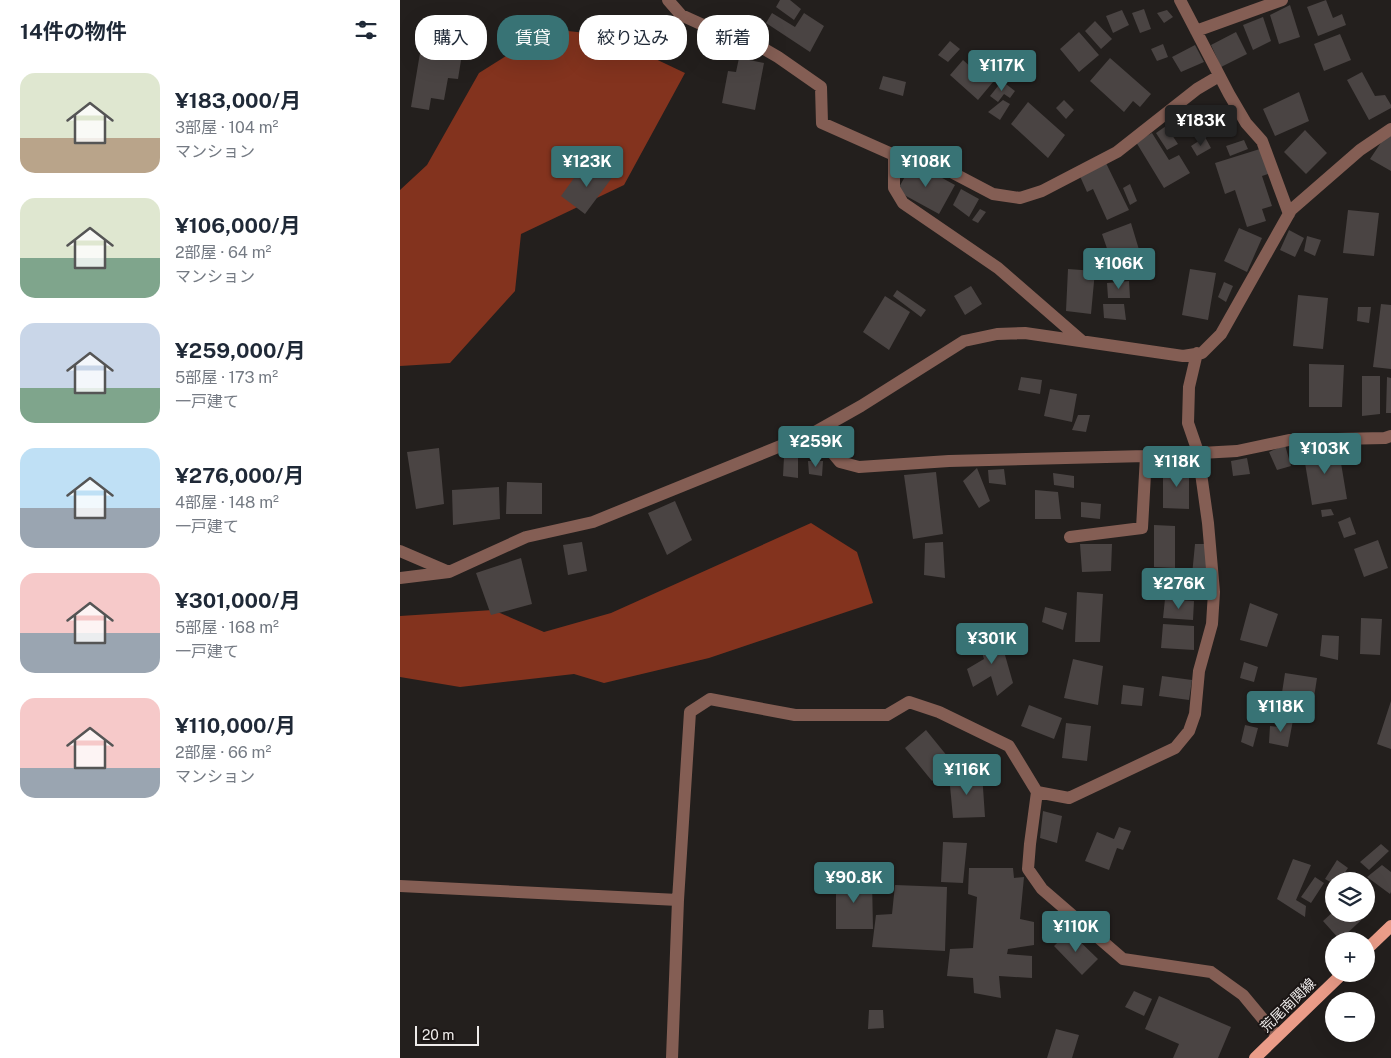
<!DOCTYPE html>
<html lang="ja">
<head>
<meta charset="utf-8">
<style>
  :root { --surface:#fff; --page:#f6f6f7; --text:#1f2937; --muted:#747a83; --accent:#387375 }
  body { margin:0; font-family:"Public Sans","Noto Sans JP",sans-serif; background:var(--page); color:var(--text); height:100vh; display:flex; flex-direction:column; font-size:19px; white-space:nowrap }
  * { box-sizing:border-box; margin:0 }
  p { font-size:16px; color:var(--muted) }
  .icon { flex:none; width:28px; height:28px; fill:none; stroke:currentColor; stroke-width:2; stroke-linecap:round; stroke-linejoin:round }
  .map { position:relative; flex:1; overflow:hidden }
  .side { display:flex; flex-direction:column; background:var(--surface); width:400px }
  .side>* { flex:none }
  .banner { position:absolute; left:15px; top:15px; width:475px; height:45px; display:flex; gap:10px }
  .controls { position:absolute; left:925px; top:872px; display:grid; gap:10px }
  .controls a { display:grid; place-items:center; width:50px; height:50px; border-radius:50%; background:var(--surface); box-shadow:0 5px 20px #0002; font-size:25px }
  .scale { position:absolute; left:15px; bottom:12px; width:64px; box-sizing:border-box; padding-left:5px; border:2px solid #eeebea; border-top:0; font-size:14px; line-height:18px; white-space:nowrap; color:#eeebea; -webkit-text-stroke:4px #1a1514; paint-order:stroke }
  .price { position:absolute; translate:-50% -42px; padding:0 11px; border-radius:5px; background:var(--accent); color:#fff; font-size:16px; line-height:32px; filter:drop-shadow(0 1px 2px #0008) }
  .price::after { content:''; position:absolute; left:50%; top:30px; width:15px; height:11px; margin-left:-8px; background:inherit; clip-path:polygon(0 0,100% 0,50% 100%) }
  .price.selected { background:#222; color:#fff }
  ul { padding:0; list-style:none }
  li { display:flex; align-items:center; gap:15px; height:125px; padding:0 20px }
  li span { display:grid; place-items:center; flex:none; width:140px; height:100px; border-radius:15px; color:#555 }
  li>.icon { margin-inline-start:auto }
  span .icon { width:60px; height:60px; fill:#fffc; stroke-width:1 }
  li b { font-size:21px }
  h2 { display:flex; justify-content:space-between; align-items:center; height:60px; padding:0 20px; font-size:21px }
  .tag { padding:0 18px; border-radius:20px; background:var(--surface); box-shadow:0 5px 20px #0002; font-size:18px; line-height:45px }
  .tag.selected { background:var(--accent); color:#fff }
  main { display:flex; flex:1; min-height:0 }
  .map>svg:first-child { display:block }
  .forest { fill:#83331e }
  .building { fill:#4a4443 }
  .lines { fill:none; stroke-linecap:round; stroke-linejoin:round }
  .street { stroke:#845e54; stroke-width:12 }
  .primary { stroke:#ea9c88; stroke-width:12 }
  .labels { text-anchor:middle; stroke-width:4; stroke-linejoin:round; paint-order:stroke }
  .street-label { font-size:14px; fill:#eeebea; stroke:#1a1514 }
</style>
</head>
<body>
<main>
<section class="side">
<h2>14件の物件<svg class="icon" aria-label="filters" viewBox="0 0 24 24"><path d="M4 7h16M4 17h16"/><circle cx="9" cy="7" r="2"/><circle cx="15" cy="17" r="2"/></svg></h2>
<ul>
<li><span style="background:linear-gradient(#dfe7d0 65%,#b9a48a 0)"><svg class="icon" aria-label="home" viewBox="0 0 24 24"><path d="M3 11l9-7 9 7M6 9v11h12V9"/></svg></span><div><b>¥183,000/月</b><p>3部屋 · 104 m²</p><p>マンション</p></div></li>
<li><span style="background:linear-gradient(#dfe7d0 60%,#7fa58c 0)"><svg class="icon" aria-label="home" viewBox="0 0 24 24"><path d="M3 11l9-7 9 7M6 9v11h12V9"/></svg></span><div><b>¥106,000/月</b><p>2部屋 · 64 m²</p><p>マンション</p></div></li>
<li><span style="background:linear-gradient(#c9d6e8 65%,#7fa58c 0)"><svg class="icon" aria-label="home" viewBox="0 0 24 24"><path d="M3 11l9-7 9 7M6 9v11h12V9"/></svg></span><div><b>¥259,000/月</b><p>5部屋 · 173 m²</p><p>一戸建て</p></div></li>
<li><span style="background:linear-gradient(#bfe0f5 60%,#9aa5b1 0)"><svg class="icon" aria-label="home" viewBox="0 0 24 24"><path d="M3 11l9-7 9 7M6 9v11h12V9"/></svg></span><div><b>¥276,000/月</b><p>4部屋 · 148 m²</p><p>一戸建て</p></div></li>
<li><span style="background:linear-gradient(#f6c9c9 60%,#9aa5b1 0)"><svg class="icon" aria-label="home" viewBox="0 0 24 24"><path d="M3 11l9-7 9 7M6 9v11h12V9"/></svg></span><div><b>¥301,000/月</b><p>5部屋 · 168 m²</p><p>一戸建て</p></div></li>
<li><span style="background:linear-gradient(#f6c9c9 70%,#9aa5b1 0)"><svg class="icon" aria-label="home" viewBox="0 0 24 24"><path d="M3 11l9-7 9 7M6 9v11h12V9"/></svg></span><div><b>¥110,000/月</b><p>2部屋 · 66 m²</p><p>マンション</p></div></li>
</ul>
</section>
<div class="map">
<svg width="991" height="1058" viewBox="0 0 991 1058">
  <rect width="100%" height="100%" fill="#231f1d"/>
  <path class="forest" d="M149,29L205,35L285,73L224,185L121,234L115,291L50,363L0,366V190L27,165L79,73Z
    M411,523L457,552L473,603L309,658L204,683L174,674L60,687L0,677V616L93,610L144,632L211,613Z"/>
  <path class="building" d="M380,0H390L401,9L394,20L376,7Z
    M926,0L933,18L942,14L946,25L918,36L907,7Z
    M890,5L900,37L879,44L870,15Z
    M744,9L751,29L740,33L732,13Z
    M722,10L729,25L713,33L706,16Z
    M767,10L773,17L764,23L757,13Z
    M372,13L395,27L404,13L424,26L410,52L366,23Z
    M863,17L871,41L853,50L843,25Z
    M695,21L712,39L701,49L685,31Z
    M306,31L328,37L325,49L303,43Z
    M679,32L699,55L679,72L660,49Z
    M836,32L847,54L821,67L811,45Z
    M940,34L951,60L924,71L914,44Z
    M22,41L63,48L58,79L48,78L44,100L31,98L29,110L11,107Z
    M550,41L560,49L548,62L538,55Z
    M763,44L768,57L757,61L751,49Z
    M795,45L804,62L781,72L772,57Z
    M339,58L364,63L355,110L322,103L328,71L336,72Z
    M710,58L751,94L740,107L733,101L724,112L690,81Z
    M579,59L598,76L578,100L550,75L563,60L572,68Z
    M962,72L975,96L985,95L991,105V108L969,120L947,80Z
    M483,76L506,82L503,96L479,89Z
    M602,81L615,91L610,98L604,94L598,102L590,96Z
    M899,92L909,121L875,136L863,109Z
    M603,100L610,104L600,120L588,112Z
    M664,100L674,110L666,119L656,108Z
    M628,102L665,135L648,158L611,124Z
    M766,126L778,144L767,150L756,133Z
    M905,130L927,153L906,174L884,152Z
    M988,132L991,134V171L970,159Z
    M752,133L769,160L779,155L790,173L764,188L736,142Z
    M805,137L811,148L797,156L791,146Z
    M844,140L848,149L830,156L826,146Z
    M863,148L871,173L862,176L872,206L862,209L866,221L847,227L835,190L825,194L815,163Z
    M705,161L729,210L707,220L693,189L687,192L679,174Z
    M513,162L555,185L539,214L497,191Z
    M200,165L214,175L185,214L161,196L182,167L193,175Z
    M730,184L737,201L730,205L723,188Z
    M561,189L579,199L569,217L553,205Z
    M580,209L586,212L578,223L572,220Z
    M948,210L979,213L974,256L943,253Z
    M731,223L740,253L712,263L702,234Z
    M839,228L862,238L847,272L824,261Z
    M889,230L904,238L895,257L880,250Z
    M907,236L921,240L915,256L904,251Z
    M668,269L695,271L691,314L666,311Z
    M790,269L816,273L808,320L782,315Z
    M729,281L730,298H708L707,283Z
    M824,282L833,286L826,302L818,297Z
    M571,286L582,304L565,315L554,296Z
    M497,290L526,310L521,317L493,296Z
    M898,295L928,298L923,349L893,346Z
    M485,296L510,312L489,350L463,332Z
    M703,304H724L726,320L704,318Z
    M981,304L991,305V369L973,367Z
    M958,307H971L969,323L957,321Z
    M909,364L944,365L942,407H909Z
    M962,376H980V414L962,416Z
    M621,377L642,380L640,394L618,390Z
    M987,377L991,378V413H986Z
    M650,389L677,394L672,422L644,416Z
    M678,415H690L686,432L672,430Z
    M885,445L891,466L877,470L869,452Z
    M938,445L947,499L912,505L903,451Z
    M39,448L44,504L16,509L7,452Z
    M384,457L398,458V478L383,476Z
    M847,458L850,474L833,476L831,461Z
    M408,461H423L422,476L409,474Z
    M774,464H789V509L763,508V477H774Z
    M577,468L590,501L579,508L563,481Z
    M604,469L606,485L589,483L588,470Z
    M536,472L543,534L513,539L504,475Z
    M653,473L674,476V488L654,485Z
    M107,482L142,483V514H106Z
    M99,487L100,519L53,525L52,490Z
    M635,490L658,492L661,519H635Z
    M275,501L292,540L267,555L248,513Z
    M681,502L701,504L700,519L681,517Z
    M931,509L934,515L922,517L921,510Z
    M950,517L956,534L944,538L938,522Z
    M754,525L775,526V568L754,567Z
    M978,540L988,568L964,577L954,549Z
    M182,542L187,571L168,575L163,545Z
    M543,542L545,578L524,575L525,543Z
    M680,544H712L711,571L682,572Z
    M795,544H810L806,577L792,575Z
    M121,558L132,604L91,615L76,573Z
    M768,580L798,583L797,597L767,594Z
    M677,592L703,594L700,642H675Z
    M765,599L794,601L793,620L763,618Z
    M850,603L878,614L867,647L840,640Z
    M645,607L667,613L663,630L642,622Z
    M961,618L982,619L980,655L960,654Z
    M763,624L794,626V650L761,648Z
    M599,634L613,683L597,696L591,676L573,687L567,669L584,659L578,640Z
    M922,635L939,636L938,660L920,656Z
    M673,659L703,666L698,705L664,698Z
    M844,662L858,667L854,682L840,678Z
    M885,673L917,678L911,717L879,712Z
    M762,676L792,680L789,700L759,696Z
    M723,685L744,688L742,706L721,704Z
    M991,701V749L977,744Z
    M629,705L662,718L654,739L621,726Z
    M880,717L893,720L888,747L869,743L870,726L879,727Z
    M666,723L691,726L687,761L662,758Z
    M845,725L858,728L853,747L841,742Z
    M526,730L552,762L532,781L505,748Z
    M582,773L585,817L553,818L549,775Z
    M643,811L662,816L657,843L640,838Z
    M719,827L731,831L723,850L717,848L709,870L685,861L697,832L714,839Z
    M543,842L567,843L563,883L541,882Z
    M981,844L989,851L969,870L960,862Z
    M893,859L911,865L896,900L906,906L905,917L877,899Z
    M937,860L948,868L939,881H934V884L925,879Z
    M982,865L991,872V892L990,894L967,877Z
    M569,868H613L614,878L624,877L620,919L634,922V945L608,949L607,954L632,956V978L599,976L601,998L574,993L573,978L547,976L550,949L573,948L577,897L568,894Z
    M915,877L924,883L911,903L901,897Z
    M436,878L472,880L473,929H436Z
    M495,885L547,887L545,951L472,947L476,915L492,914Z
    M966,902L973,909L940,940L923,921L934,911V914H966Z
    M669,931L698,959L682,975L654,946Z
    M734,991L752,999L744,1016L725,1007Z
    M759,996L831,1027L818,1058H773L779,1044L745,1029Z
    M469,1010H483L484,1028L468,1029Z
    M656,1029L679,1035L672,1058H647Z"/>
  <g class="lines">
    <path class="street" d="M268,0L281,15L303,25L345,38L378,57L421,87L422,123L494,155V188L503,203L598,268L682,341
      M780,0L829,94L846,123L862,141L889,214
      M796,31L882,0
      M494,155L513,152L593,194L620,198L642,191L717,152L797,89L819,76
      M415,432L440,462L459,467L549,461L746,456
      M670,537L742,528L746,456L837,451L889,440L985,438L991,436
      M0,551L49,572
      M0,578L49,572L126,537L193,522L415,432L461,406L564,341L597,334L625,333L783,356L802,353L821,334L891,210L960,150L991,129
      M637,792L669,798L775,748L789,731L795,714L799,671L812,624L814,592L808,523L798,452L788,423L789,387L797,353
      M0,886L278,900
      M272,1058L278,900L290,712L310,699L395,715H487L509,702L539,712L609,746L637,792L630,844L628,869L642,889L723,959L811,972L843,995L877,1036"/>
    <path class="primary" d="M966,950L991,926
      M855,1058L942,974"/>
  </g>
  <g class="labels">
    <g class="street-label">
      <text transform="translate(888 1005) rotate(-44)" y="5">荒尾南関線</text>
    </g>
  </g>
</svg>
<div class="controls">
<a><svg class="icon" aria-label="layers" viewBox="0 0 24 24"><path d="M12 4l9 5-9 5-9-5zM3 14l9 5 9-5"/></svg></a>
<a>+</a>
<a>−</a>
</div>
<div class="scale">20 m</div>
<b class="price" style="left:602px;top:92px">¥117K</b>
<b class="price selected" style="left:801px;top:147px">¥183K</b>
<b class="price" style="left:187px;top:188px">¥123K</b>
<b class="price" style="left:526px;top:188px">¥108K</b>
<b class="price" style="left:719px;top:290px">¥106K</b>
<b class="price" style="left:416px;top:468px">¥259K</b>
<b class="price" style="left:925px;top:475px">¥103K</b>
<b class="price" style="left:777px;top:488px">¥118K</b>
<b class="price" style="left:779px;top:610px">¥276K</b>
<b class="price" style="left:592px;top:665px">¥301K</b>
<b class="price" style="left:881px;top:733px">¥118K</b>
<b class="price" style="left:567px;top:796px">¥116K</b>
<b class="price" style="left:454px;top:904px">¥90.8K</b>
<b class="price" style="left:676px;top:953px">¥110K</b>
<div class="banner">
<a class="tag">購入</a>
<a class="tag selected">賃貸</a>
<a class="tag">絞り込み</a>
<a class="tag">新着</a>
</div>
</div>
</main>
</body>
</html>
